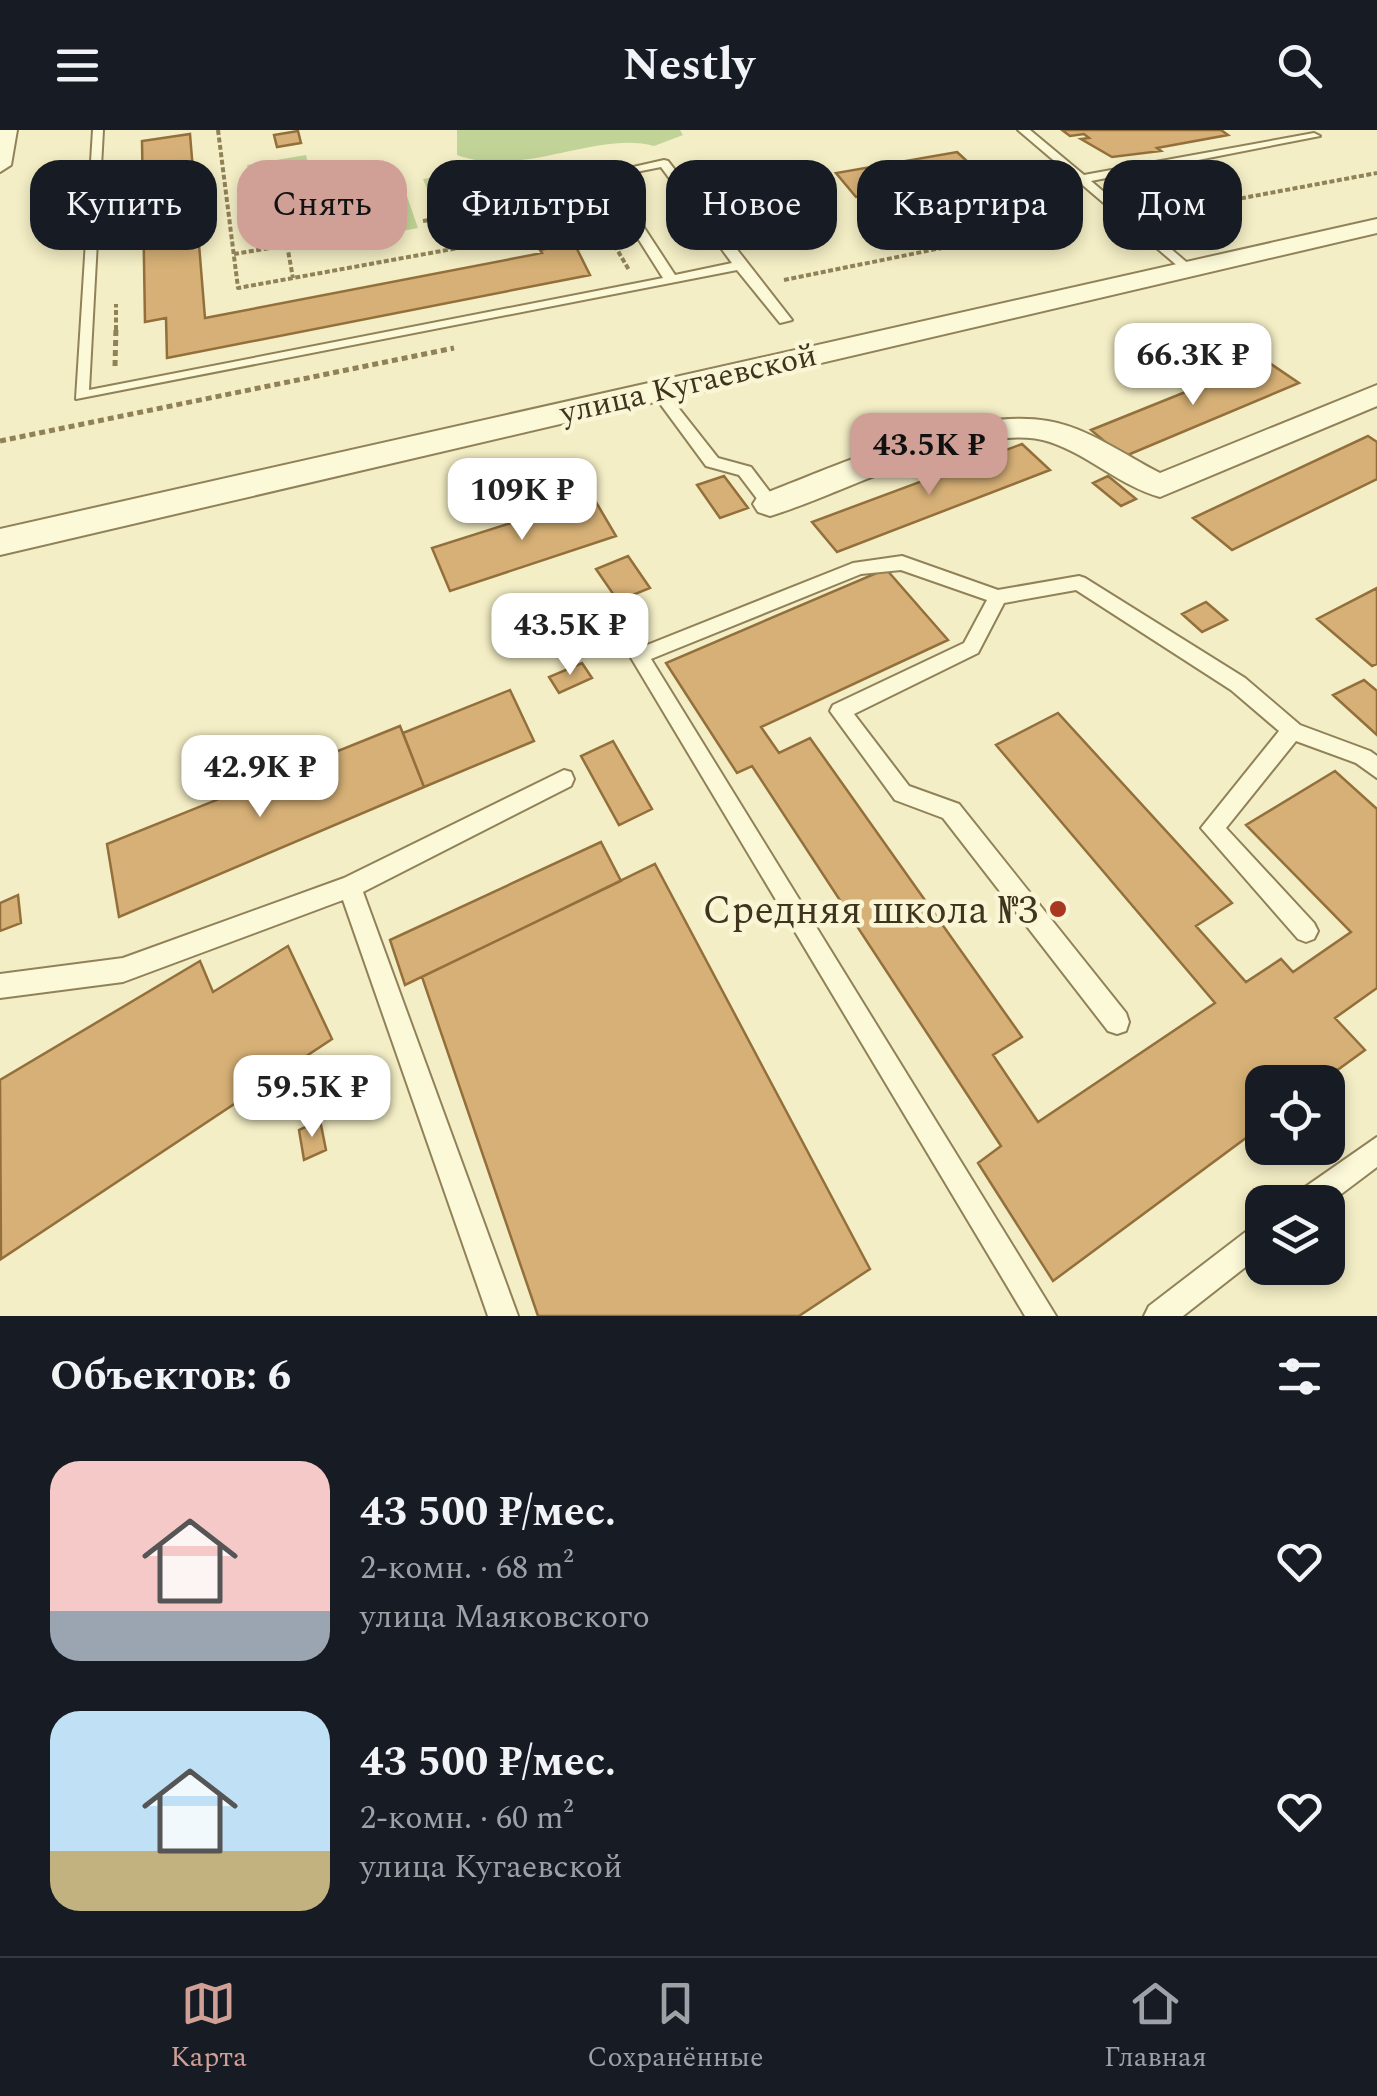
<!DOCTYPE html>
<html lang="ru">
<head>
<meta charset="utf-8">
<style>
  :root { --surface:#171b24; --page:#20242c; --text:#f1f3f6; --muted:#9ea1a6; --line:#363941; --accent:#d09f96 }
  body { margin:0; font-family:Spectral,serif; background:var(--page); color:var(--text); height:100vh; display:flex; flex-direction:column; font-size:38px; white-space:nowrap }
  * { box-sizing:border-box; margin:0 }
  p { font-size:32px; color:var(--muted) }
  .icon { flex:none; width:55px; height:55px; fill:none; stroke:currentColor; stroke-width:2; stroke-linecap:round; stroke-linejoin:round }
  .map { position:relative; height:1186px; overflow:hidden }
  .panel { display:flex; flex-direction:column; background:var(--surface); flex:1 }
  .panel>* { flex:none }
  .hud { position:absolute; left:30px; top:30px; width:1318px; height:90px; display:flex; gap:20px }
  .buttons { position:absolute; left:1245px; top:935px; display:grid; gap:20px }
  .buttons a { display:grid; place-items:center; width:100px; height:100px; border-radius:20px; background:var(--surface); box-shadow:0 5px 15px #0003; font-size:50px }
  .price { position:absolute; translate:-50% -85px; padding:0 22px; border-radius:20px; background:#fff; color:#222; font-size:32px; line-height:65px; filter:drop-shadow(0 2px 5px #0008) }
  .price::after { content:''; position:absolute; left:50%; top:60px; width:30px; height:22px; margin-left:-15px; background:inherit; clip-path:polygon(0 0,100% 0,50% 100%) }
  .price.on { background:var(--accent); color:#111 }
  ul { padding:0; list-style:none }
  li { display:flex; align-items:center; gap:30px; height:250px; padding:0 50px }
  li span { display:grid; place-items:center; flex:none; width:280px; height:200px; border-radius:30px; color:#555 }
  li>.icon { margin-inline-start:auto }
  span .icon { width:120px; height:120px; fill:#fffc; stroke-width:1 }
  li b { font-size:42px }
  h2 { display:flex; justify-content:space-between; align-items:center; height:120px; padding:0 50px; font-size:42px }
  .pill { padding:0 35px; border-radius:30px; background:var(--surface); box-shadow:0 5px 15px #0003; font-size:35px; line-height:90px }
  .pill.on { background:var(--accent); color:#111 }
  header { display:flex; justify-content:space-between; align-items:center; height:130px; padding:0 50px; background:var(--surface); font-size:45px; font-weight:700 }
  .dock { display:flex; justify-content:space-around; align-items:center; height:140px; border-top:2px solid var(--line); background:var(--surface); font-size:28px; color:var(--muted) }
  .dock a { display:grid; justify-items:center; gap:5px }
  .dock .on { color:var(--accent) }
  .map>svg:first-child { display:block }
  .green { fill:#c1d397 }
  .building { fill:#d6b076; stroke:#936f3b; stroke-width:2.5 }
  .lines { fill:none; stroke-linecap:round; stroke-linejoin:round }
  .service-casing { stroke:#918158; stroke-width:4 }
  .minor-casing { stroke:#918158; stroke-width:4 }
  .path-far1 { stroke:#918158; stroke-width:4; stroke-dasharray:5 2.5; stroke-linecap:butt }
  .path { stroke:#918158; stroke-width:5; stroke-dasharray:6 4; stroke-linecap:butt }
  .service { fill:#fcf9d9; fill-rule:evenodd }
  .minor { fill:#fcf9d9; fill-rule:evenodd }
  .poi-dot { fill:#a83920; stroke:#faf6d5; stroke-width:4 }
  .labels { text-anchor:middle; stroke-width:9; stroke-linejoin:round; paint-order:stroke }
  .far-street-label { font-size:32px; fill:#3f341e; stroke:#faf6d5 }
  .poi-label { font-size:40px; fill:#3f341e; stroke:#faf6d5; text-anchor:end }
</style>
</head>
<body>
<header><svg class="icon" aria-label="menu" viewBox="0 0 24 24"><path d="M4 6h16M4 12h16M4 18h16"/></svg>Nestly<svg class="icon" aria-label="search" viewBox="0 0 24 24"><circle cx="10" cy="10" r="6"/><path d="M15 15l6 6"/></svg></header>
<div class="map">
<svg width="1377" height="1186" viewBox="0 0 1377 1186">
  <rect width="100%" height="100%" fill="#f3eec5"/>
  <path class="green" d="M457,0H680L683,5L654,16C599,0 520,49 457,25Z
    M306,25L313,54L252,64L247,35Z
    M502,35L526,81L443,97L423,49Z
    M402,52L418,98L365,108L352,61Z"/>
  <path class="building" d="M1062,0H1221L1228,5L1157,18L1161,21L1112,27L1081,9L1089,8L1084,4L1070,6Z
    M298,1L301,13L277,17L274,5Z
    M190,4L205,188L542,123L540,120L574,113L590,145L167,228L166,188L145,192L142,11Z
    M957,22L981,44L856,67L836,43Z
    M1160,71L1176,83L1142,90L1127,77Z
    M1265,230L1299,253L1123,327L1091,300Z
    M1368,306L1377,312V349L1232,420L1193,388Z
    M1022,314L1050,340L837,422L812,392Z
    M724,346L748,378L720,388L697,355Z
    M1108,346L1136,369L1121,376L1093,353Z
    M593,367L616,406L450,461L432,418Z
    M628,426L650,458L618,471L596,439Z
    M886,439L948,510L761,597L779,623L810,608L1022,907L993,925L1038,992L1215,873L996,615L1058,583L1232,773L1196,796L1246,852L1281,829L1293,842L1351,802L1246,695L1335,641L1377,679V858L1335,888L1365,920L1321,952H1262V996L1053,1151L978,1033L1001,1016L752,636L737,643L666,533Z
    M1377,458V534L1372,536L1317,489Z
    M1206,472L1227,490L1202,502L1182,484Z
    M582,533L592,548L559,563L549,547Z
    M1364,550L1377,561V605L1333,565Z
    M510,560L534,611L424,657L403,603Z
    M400,596L424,657L119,787L107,714Z
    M613,611L652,679L619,695L581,626Z
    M601,712L621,751L405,855L390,810Z
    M655,734L870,1139L799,1186H538L422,847Z
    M18,765L21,793L0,801V773Z
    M288,816L332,909L1,1129L0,950L200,831L213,862Z
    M320,990L326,1020L304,1030L299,1000Z"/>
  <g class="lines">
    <g class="service-casing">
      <path id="service" d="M93,0H103L89,260L663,148L598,45L664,30L668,31L792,190L780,193L737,140L76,269ZM661,37L732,133L675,145L611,47Z
        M1018,0H1030L1084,45L1314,3L1320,6L1091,51L1191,136L1193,139L1186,143Z
        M657,255L662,257L718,328L751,337L776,370V378H764L739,345L706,336L650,260Z
        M902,426L998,460L1079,446L1085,448L1245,548L1300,595L1370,621L1377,626V648L1356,633L1296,611L1226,698L1314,793L1318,801L1314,809L1306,812L1298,809L1201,698L1279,601L1231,560L1076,460L1004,473L978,523L854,584L909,656L959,674L1126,883L1129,892L1126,901L1117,904L1108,901L943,688L895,670L830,581L833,575L964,513L987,470L901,440L861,444L651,529L1056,1186H1025L630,526L632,521L853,433Z
        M564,640L571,642L574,649L571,656L363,762L518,1186H488L343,770L123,852L0,868V844L123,828L344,748Z
        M1377,1007V1037L1328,1074L1295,1072L1298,1062Z
        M1262,1093V1124L1183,1186H1144L1149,1176L1252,1097Z"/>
    </g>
    <g class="minor-casing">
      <path id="minor" d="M0,0H17L11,35L0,42Z
        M1377,89V103L0,425V399Z
        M1377,255V276L1160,367C1120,356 1089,325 1050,312C978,288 842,365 770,386L758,382L753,374L758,366C837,336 965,276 1048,291C1089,298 1124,325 1160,343Z"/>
    </g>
    <path class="path-far1" d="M218,0L238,158L601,92L629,140
      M1138,67L1166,62L1216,73L1377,43
      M423,91L437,89L450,119
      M287,115L293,148
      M234,124L353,104
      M784,150L1050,96L1082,80
      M116,200V174"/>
    <path class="path" d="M115,236L116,197
      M0,311L454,218"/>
    <use href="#service" class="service"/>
    <use href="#minor" class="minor"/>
  </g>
  <circle class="poi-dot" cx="1058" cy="779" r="10"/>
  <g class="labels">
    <g class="far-street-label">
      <text transform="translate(688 253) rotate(-13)" y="11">улица Кугаевской</text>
    </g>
    <g class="poi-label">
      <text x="1038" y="793">Средняя школа №3</text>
    </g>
  </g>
</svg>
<div class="buttons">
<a><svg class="icon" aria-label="locate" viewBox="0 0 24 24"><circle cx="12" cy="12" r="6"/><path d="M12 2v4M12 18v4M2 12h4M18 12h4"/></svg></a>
<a><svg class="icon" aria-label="layers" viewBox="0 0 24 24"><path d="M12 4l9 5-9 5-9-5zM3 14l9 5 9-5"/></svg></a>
</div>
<b class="price" style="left:1193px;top:278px">66.3K ₽</b>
<b class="price on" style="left:929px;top:368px">43.5K ₽</b>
<b class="price" style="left:522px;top:413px">109K ₽</b>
<b class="price" style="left:570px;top:548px">43.5K ₽</b>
<b class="price" style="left:260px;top:690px">42.9K ₽</b>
<b class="price" style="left:312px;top:1010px">59.5K ₽</b>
<div class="hud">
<a class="pill">Купить</a>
<a class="pill on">Снять</a>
<a class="pill">Фильтры</a>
<a class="pill">Новое</a>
<a class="pill">Квартира</a>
<a class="pill">Дом</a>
</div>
</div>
<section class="panel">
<h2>Объектов: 6<svg class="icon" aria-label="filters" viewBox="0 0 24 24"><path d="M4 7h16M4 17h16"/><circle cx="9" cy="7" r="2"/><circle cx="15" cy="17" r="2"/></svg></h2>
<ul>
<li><span style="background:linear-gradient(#f6c9c9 75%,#9aa5b1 0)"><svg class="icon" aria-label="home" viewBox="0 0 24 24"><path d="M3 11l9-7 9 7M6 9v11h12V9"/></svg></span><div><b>43 500 ₽/мес.</b><p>2-комн. · 68 m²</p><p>улица Маяковского</p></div><svg class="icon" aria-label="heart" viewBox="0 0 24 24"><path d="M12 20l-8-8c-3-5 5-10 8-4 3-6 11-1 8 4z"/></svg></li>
<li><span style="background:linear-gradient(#bfe0f5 70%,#c2b280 0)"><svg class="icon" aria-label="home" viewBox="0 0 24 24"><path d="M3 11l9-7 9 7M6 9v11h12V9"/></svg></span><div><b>43 500 ₽/мес.</b><p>2-комн. · 60 m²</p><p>улица Кугаевской</p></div><svg class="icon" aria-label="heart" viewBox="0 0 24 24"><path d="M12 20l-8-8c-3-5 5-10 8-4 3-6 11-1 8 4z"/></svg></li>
</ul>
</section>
<nav class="dock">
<a class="on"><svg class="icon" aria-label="map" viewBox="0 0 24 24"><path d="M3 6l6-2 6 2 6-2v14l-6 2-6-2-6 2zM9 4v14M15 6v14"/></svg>Карта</a>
<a><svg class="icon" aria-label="saved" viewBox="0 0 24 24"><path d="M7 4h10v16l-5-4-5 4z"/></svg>Сохранённые</a>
<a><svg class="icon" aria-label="home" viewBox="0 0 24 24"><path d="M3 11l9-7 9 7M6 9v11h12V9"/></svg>Главная</a>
</nav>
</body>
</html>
